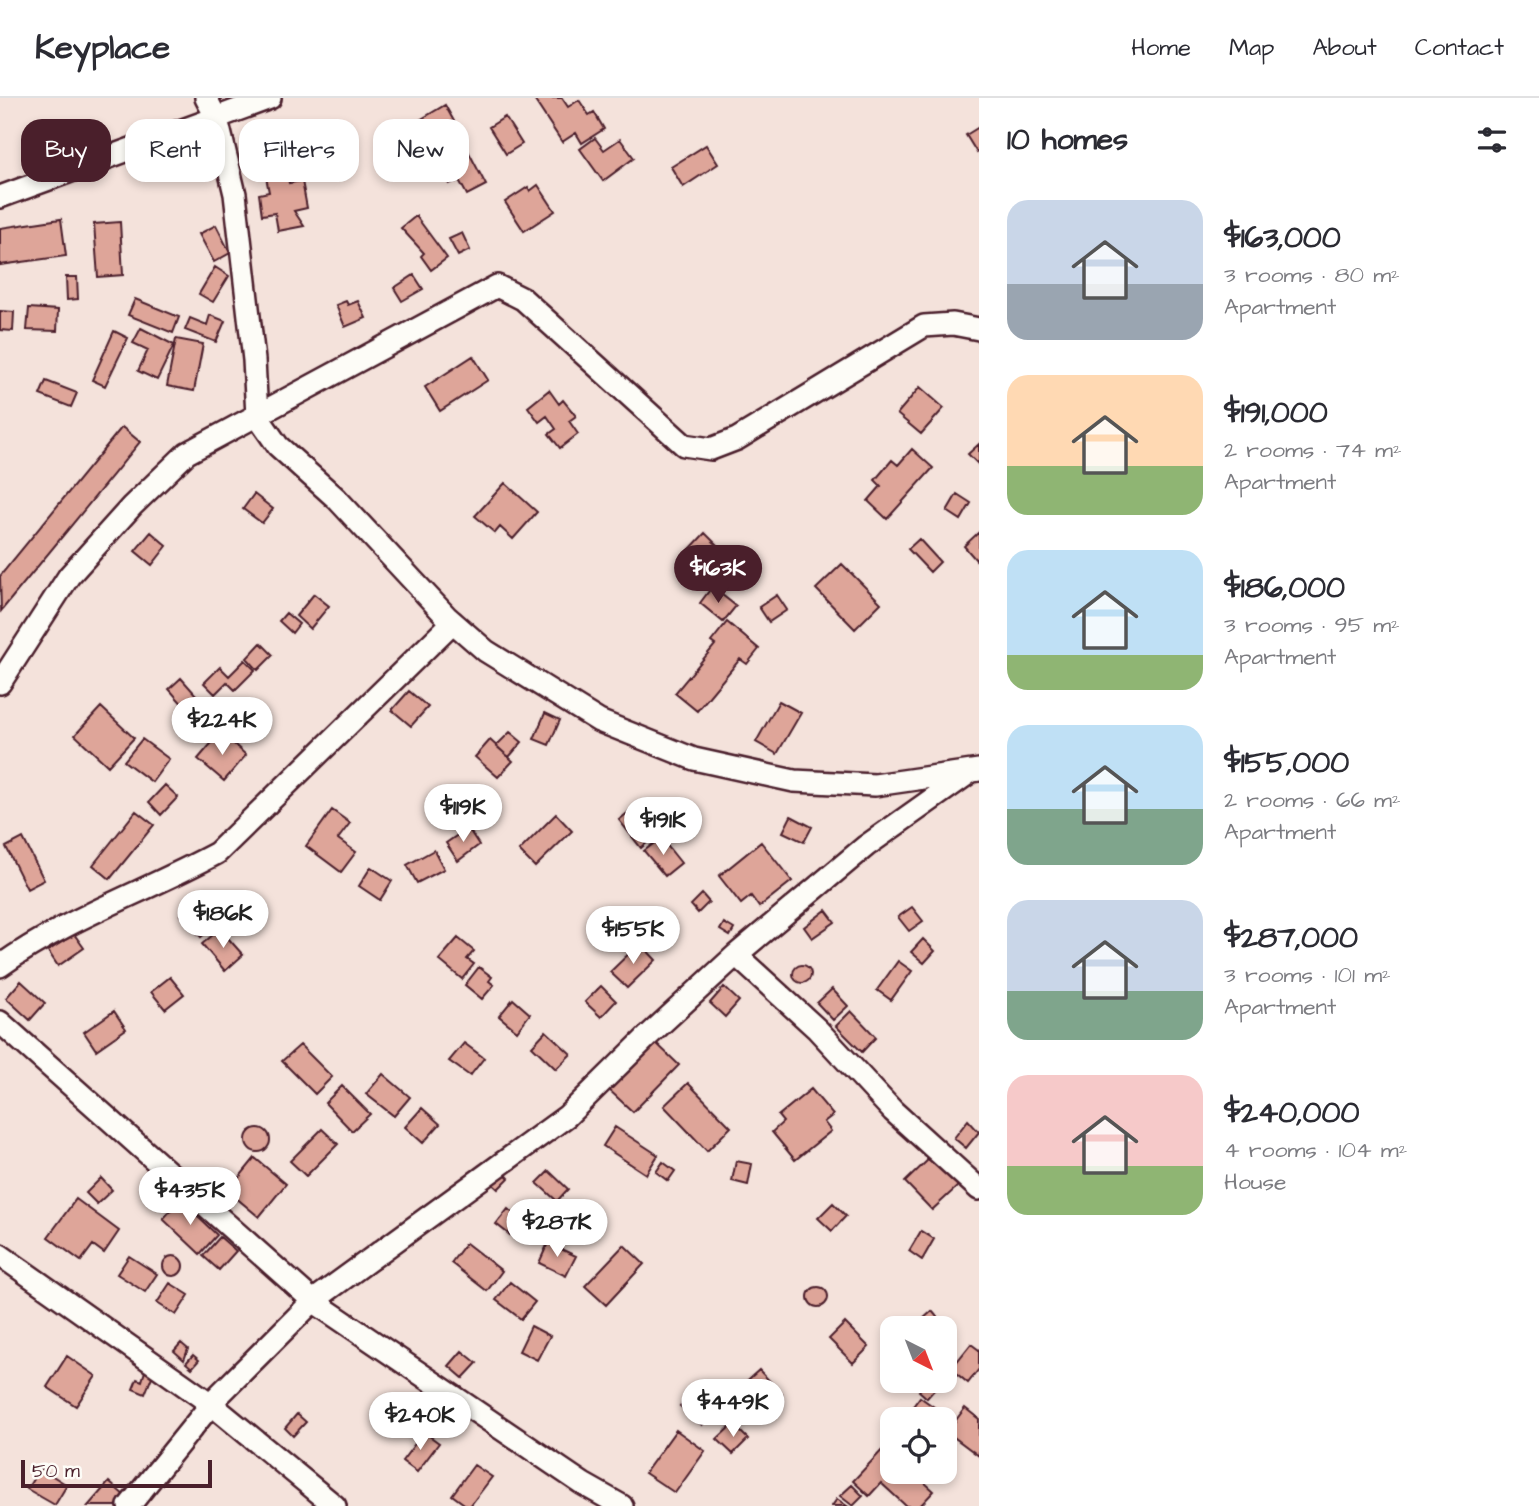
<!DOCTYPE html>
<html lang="en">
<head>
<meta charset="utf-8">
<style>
  :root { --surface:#fff; --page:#f2f2f3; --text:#2b2b33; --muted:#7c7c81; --line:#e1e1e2; --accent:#4a1f2b }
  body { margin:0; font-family:"Architects Daughter",sans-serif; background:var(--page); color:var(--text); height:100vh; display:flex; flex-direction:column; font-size:26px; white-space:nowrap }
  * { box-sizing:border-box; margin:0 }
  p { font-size:23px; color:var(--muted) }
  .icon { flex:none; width:38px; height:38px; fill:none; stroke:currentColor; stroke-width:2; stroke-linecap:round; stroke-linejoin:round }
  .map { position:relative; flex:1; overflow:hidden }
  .sheet { display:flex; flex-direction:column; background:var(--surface); width:560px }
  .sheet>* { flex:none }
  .banner { position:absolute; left:21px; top:21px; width:665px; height:63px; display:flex; gap:14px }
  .needle { width:46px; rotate:138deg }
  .tools { position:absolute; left:880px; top:1218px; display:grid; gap:14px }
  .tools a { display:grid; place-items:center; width:77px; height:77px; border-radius:14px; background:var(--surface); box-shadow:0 4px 10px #0003; font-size:35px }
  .scale { position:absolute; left:21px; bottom:18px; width:191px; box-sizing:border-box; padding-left:7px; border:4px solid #4a1f2b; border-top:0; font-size:19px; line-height:24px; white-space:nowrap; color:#4a1f2b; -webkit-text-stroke:5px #fdfcf7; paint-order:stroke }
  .price { position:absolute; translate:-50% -60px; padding:0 16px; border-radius:24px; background:#fff; color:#222; font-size:23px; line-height:46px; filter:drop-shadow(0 2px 4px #0008) }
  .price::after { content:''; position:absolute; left:50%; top:42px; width:21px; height:16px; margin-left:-10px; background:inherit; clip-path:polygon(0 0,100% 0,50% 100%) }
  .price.active { background:var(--accent); color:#fff }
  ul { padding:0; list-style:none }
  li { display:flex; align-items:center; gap:21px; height:175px; padding:0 28px }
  li span { display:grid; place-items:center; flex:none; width:196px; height:140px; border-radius:21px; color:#555 }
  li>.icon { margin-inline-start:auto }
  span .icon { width:84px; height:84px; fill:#fffc; stroke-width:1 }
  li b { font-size:30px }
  h2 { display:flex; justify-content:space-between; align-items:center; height:84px; padding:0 28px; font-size:30px }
  .pill { padding:0 24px; border-radius:21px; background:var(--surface); box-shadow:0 4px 10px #0003; font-size:24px; line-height:63px }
  .pill.active { background:var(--accent); color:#fff }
  header { display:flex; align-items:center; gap:42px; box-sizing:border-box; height:98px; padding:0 35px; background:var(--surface); border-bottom:2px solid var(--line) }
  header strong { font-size:33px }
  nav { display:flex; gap:38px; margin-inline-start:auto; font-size:24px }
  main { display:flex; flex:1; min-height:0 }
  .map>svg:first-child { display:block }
  .building { fill:#dea599; stroke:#4a1f2b; stroke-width:2 }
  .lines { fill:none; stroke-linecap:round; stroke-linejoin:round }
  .street-casing { stroke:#4a1f2b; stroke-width:26 }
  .street { stroke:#fdfcf7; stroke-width:21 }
</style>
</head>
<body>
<header>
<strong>Keyplace</strong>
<nav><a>Home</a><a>Map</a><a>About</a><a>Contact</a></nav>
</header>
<main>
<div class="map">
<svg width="979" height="1408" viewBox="0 0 979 1408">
  <rect width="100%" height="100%" fill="#f4e2db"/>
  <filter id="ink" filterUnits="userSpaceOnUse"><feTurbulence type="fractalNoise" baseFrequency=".0143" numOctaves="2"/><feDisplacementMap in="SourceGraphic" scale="14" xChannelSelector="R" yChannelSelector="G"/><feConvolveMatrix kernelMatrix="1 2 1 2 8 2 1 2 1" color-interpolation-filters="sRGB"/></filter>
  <g filter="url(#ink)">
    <path class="building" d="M533,0H562L568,9L579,2L589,17L594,14L604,31L582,45L576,35L562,44Z
      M445,7L461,36L434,52L418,23Z
      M505,19L522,46L506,56L489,29Z
      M979,29V53L977,55L966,37Z
      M395,36L411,70L400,76L384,41Z
      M595,40L604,52L620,41L634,60L603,83L580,51Z
      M465,47L486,87L467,97L459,82L449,86L441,71L448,67L443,59Z
      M706,47L718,66L683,89L671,69Z
      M287,75L289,85L302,83L307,110L294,113L304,128L278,133L275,115L262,117L259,96L269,94L266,79Z
      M538,87L555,113L524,133L505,104L528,89L530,93Z
      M416,118L447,160L431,172L421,158L424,155L401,130Z
      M61,121L66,158L0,167V130Z
      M120,124L123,177L98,179L94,126Z
      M216,127L230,155L214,164L199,136Z
      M462,135L470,152L458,158L449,141Z
      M215,169L229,178L213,204L199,196Z
      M414,177L423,191L402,203L394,190Z
      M66,179H77L78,201L67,202Z
      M135,201L179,219L173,235L128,217Z
      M346,203L348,207L358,203L366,220L345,229L336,207Z
      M29,210L58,212L57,233L27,232Z
      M0,213L14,214L13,233L0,232Z
      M210,217L225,223L216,244L185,232L190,220L207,227Z
      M141,230L174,247L157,282L138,273L148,252L133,245Z
      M114,233L128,240L105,288L92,282Z
      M176,241L203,246L194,293L167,288Z
      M473,258L488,282L440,313L425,289Z
      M46,283L77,295L71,309L40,297Z
      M920,289L944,310L921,336L897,316Z
      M549,292L559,306L563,302L576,318L569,323L578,336L560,350L549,336L556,331L547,318L539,324L528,309Z
      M122,329L140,344L1,513L0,478Z
      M979,346V367L968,356Z
      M912,351L933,370L887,421L868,403L881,388L875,382L892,362L898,367Z
      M505,385L537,414L513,441L500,429L495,435L475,418Z
      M254,396L273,411L262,425L243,411Z
      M957,396L971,405L961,422L947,413Z
      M151,434L167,448L152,467L135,453Z
      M979,434V459L976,462L964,448Z
      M705,435L730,460L715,475L690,451Z
      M919,441L940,464L930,474L908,451Z
      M842,466L881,505L855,531L816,491Z
      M712,489L736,508L723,524L700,505Z
      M314,496L329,508L310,531L296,518Z
      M777,497L787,512L769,524L759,509Z
      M286,515L299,526L292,535L279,523Z
      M727,524L759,551L747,566L740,561L697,613L675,595L715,547L711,544Z
      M261,545L273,557L258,572L247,560Z
      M245,562L255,572L235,592L227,584L215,596L204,585L220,569L229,578Z
      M181,580L205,607L192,617L169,591Z
      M409,593L428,609L411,628L392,612Z
      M779,603L801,615L777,656L756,644Z
      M101,609L134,640L108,668L75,637Z
      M545,615L560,622L549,647L534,641Z
      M221,634L246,657L224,683L198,661Z
      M510,634L522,644L509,659L496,648Z
      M142,641L169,661L152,684L124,663Z
      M490,642L513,663L498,679L475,659Z
      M165,687L178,699L161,717L149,704Z
      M636,708L658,735L641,750L619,722Z
      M332,712L350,725L338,741L356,754L341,774L306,748Z
      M136,713L154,727L110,781L93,767Z
      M556,716L572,733L535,769L519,753Z
      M791,718L812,729L804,744L783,734Z
      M468,730L479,747L458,763L446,745Z
      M23,740L44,782L27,791L6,749Z
      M661,740L681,765L665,778L644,753Z
      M761,744L792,783L759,809L751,798L741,806L719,778Z
      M434,752L444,771L417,785L407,767Z
      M371,769L392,783L380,802L359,788Z
      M702,796L709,804L698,815L691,807Z
      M197,803L217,825L201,839L181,817Z
      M912,809L923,823L909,833L898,819Z
      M826,812L835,824L812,840L804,829Z
      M724,825L734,831L730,838L720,832Z
      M220,831L243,857L225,873L202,846Z
      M74,836L84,850L58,868L48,853Z
      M458,840L474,853L467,861L474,866L462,881L439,862Z
      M923,841L935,853L924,865L911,854Z
      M640,845L656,862L627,890L610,874Z
      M898,863L912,873L891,902L877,892Z
      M793 876a9 9 0 1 1 18 0a9 9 0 1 1-18 0Z
      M479,869L492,879L489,883L494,887L482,901L465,887Z
      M170,879L184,896L165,911L151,894Z
      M21,883L45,905L30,922L6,900Z
      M601,888L616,903L601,919L585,904Z
      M724,889L739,903L725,919L710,905Z
      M832,891L848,908L833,922L817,905Z
      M513,901L530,916L517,933L499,918Z
      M114,913L126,931L96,952L84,934Z
      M851,913L876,939L862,954L836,928Z
      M546,933L571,956L556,971L532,948Z
      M653,942L679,967L633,1014L607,990Z
      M464,945L484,960L470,978L449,963Z
      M300,947L332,979L315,996L282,963Z
      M383,976L410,999L394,1018L366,996Z
      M688,985L731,1029L707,1053L664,1008Z
      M342,988L370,1016L352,1033L325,1005Z
      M811,991L833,1017L824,1024L831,1033L795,1062L772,1034L783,1024L778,1018Z
      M422,1010L440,1026L423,1045L405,1029Z
      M968,1022L979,1034L966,1050L954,1040Z
      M615,1029L658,1057L646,1076L603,1048Z
      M246 1042a12 12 0 1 1 24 0a12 12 0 1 1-24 0Z
      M322,1031L338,1046L306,1078L290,1063Z
      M931,1059L958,1088L932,1112L905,1084Z
      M255,1060L286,1086L259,1119L228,1093Z
      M736,1063L752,1066L748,1087L732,1083Z
      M663,1064L675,1073L668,1083L656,1074Z
      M500,1070L509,1080L498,1091L488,1082Z
      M549,1073L568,1091L557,1103L537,1085Z
      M101,1080L112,1092L97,1106L86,1095Z
      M76,1101L119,1133L104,1155L93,1147L81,1163L48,1139Z
      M180,1102L217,1137L200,1156L163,1121Z
      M833,1105L846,1118L832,1133L818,1120Z
      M508,1111L522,1122L510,1137L496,1126Z
      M921,1133L934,1141L922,1162L909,1153Z
      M220,1139L236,1153L219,1172L203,1158Z
      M466,1145L502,1173L487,1193L451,1165Z
      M548,1145L576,1158L566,1178L539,1165Z
      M624,1147L644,1166L606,1207L585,1188Z
      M129,1158L157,1176L145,1194L117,1176Z
      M163 1168a10 10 0 1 1 20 0a10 10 0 1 1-20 0Z
      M510,1184L535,1204L521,1221L496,1202Z
      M170,1185L189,1197L176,1217L157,1205Z
      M808 1199a10 10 0 1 1 20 0a10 10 0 1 1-20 0Z
      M932,1213L943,1226L938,1230H913Z
      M845,1225L869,1249L853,1265L829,1241Z
      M531,1228L550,1238L537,1262L519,1253Z
      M181,1245L188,1251L184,1262L174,1253Z
      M971,1246L979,1252V1271L968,1285L951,1271Z
      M462,1253L477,1265L463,1280L449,1268Z
      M193,1257L199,1262L192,1270L186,1265Z
      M67,1258L96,1278L76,1308L47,1289Z
      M759,1272L782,1296L765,1312L742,1287Z
      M145,1273L153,1276L145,1296L133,1291L137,1281L142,1283Z
      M927,1283L936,1290L927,1300L919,1293Z
      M697,1289L719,1308L702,1327L680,1308Z
      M920,1299L948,1319L945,1323L916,1321L908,1315Z
      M965,1310L979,1321V1358L947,1334Z
      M297,1316L306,1324L293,1338L285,1330Z
      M733,1326L748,1341L733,1356L717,1341Z
      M676,1332L705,1353L675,1395L645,1375Z
      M424,1334L439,1345L417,1374L402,1363Z
      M886,1348L892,1355V1374H913L934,1393L920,1408H906L881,1385L869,1398L853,1383Z
      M474,1367L492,1379L470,1408H467L452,1397Z
      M40,1370L67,1387L55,1407L27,1391Z
      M109,1384L125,1398L116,1408H88Z
      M852,1387L863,1398L853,1408L840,1398Z
      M837,1401L847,1408H832Z"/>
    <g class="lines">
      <g class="street-casing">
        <path id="street" d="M206,0L217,21L235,96L254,262L257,318L278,348L337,401L447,519L486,553L599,623L694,661L794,683L875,687L979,672
          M0,99L270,0
          M0,585L69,478L132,408L187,355L497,188L523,201L684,347L711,351L737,341L924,228L953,226L979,231
          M736,857L817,931L893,1013L979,1091
          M0,868C67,820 145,794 217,755L453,524
          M0,924L313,1203L583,1386L622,1408
          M0,1157L211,1306L335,1408
          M129,1408L217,1299L313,1203L567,1018L648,938L736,857L866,748L969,675"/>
      </g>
      <use href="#street" class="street"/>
    </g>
  </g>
</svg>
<div class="tools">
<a><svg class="needle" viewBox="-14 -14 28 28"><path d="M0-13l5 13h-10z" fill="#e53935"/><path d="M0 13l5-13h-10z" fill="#7c7c81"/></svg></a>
<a><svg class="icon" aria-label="locate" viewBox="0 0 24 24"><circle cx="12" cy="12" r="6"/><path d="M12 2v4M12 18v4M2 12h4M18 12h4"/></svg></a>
</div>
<div class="scale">50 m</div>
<b class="price active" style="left:718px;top:507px">$163K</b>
<b class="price" style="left:222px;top:659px">$224K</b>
<b class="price" style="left:463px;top:746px">$119K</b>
<b class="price" style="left:663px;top:759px">$191K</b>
<b class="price" style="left:223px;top:852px">$186K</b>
<b class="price" style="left:633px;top:868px">$155K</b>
<b class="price" style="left:190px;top:1129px">$435K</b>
<b class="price" style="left:557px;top:1161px">$287K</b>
<b class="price" style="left:733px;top:1341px">$449K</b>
<b class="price" style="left:420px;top:1354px">$240K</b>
<div class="banner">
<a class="pill active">Buy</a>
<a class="pill">Rent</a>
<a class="pill">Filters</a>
<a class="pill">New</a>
</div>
</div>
<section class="sheet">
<h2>10 homes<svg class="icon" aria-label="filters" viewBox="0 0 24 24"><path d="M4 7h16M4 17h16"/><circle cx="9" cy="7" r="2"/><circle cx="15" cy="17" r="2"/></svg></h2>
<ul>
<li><span style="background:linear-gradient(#c9d6e8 60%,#9aa5b1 0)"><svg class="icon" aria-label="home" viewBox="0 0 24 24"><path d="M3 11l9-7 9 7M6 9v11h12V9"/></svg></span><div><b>$163,000</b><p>3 rooms · 80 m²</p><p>Apartment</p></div></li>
<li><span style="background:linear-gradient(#ffd9b3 65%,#8fb573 0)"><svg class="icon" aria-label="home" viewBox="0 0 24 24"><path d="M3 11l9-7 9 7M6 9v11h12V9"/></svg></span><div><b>$191,000</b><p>2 rooms · 74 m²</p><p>Apartment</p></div></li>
<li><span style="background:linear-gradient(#bfe0f5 75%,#8fb573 0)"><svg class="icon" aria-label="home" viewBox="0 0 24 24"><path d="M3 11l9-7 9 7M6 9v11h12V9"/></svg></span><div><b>$186,000</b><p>3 rooms · 95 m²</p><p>Apartment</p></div></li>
<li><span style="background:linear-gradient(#bfe0f5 60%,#7fa58c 0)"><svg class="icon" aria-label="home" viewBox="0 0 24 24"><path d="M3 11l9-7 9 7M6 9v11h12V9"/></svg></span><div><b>$155,000</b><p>2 rooms · 66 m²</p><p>Apartment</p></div></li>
<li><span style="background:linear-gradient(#c9d6e8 65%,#7fa58c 0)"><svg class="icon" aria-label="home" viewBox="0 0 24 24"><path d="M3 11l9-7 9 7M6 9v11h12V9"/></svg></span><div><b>$287,000</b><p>3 rooms · 101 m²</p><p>Apartment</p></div></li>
<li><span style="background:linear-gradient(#f6c9c9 65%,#8fb573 0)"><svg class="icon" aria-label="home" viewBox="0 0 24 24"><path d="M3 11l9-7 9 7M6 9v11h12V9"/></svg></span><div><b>$240,000</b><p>4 rooms · 104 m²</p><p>House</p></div></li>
</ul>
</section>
</main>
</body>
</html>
